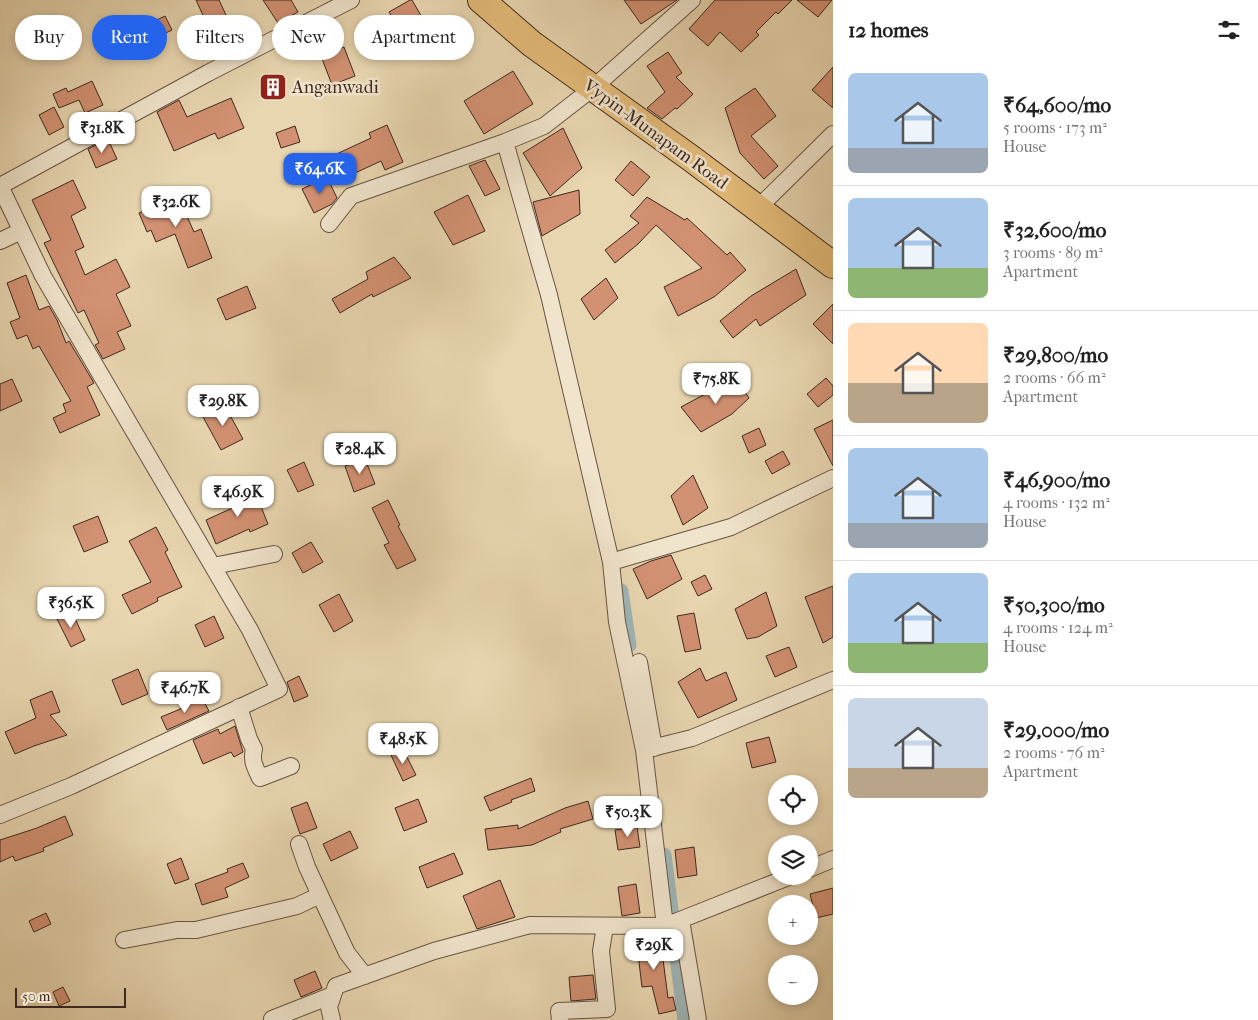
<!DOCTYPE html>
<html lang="en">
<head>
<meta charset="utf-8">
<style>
  :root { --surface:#fff; --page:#f2f2f2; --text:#222; --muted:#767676; --line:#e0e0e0; --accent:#2563eb }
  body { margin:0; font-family:"IM FELL French Canon",serif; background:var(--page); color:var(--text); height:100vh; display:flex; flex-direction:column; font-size:19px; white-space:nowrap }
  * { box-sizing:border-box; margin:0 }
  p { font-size:16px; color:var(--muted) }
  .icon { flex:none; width:28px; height:28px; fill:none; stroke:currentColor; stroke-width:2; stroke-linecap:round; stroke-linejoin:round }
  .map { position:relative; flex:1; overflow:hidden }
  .side { display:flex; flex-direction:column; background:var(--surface); width:425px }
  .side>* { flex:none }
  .top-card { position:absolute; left:15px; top:15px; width:475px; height:45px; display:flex; gap:10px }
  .fabs { position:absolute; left:768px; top:775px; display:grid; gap:10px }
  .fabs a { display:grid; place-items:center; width:50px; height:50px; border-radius:50%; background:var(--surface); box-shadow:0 2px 8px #0003; font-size:25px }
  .scale { position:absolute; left:15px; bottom:12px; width:111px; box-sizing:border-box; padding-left:5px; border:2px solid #3f2920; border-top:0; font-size:14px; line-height:18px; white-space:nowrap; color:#3f2920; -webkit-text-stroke:4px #f0e4cc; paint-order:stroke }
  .price { position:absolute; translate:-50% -42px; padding:0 11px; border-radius:10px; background:#fff; color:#222; font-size:16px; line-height:32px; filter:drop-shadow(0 1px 2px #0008) }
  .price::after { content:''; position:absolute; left:50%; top:30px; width:15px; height:11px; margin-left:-8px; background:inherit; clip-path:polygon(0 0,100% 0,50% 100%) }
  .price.selected { background:var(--accent); color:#fff }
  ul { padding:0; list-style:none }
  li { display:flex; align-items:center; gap:15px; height:125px; padding:0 15px }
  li+li { border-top:1px solid var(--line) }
  li span { display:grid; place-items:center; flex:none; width:140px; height:100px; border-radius:8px; color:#555 }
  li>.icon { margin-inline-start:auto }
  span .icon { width:60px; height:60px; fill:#fffc; stroke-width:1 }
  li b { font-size:21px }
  h2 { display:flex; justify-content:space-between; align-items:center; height:60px; padding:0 15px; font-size:21px }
  .chip { padding:0 18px; border-radius:22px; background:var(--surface); box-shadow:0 2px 8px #0003; font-size:18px; line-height:45px }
  .chip.selected { background:var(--accent); color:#fff }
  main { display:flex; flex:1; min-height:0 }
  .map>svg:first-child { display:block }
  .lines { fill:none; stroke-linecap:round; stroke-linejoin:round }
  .canal { stroke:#9eb6b8; stroke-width:15 }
  .building { fill:#d29172; stroke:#3f2920 }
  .minor-casing { stroke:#695444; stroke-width:18 }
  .primary-casing { stroke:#3f2920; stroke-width:28 }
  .minor { stroke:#f0e4cc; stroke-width:16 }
  .primary { stroke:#e4bb78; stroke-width:26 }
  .labels { text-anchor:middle; stroke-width:5; stroke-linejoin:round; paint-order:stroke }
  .poi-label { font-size:18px; fill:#3f2920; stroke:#f0e4cc; text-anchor:start }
  .street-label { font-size:18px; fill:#3f2920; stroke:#f0e4cc }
</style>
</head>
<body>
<main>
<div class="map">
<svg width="833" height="1020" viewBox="0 0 833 1020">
  <rect width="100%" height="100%" fill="#e8d6b0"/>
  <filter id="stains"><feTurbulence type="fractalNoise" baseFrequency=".004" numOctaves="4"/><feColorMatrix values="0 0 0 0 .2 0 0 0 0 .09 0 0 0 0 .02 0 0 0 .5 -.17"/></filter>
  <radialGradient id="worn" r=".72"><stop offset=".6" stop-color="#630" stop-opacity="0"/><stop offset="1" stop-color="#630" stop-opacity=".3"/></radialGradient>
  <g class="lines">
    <path class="canal" d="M621,591L629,645
      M664,855L685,1020"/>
  </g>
  <path class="building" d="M196,0H219L226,15L207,24Z
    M263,0H291L298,12L278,23Z
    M410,0H412L427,26L405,39L389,12Z
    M624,0H677L641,24Z
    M715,0H792L778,14L776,12L756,32L759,35L741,52L720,32L708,46L689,29Z
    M797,0H832L818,17Z
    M165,16L172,30L153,39L146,25Z
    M344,47L355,76L332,85L321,56Z
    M668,52L682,73L676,77L693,94L677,109L675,108L662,119L647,108L665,92L647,66Z
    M833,67V108L812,90Z
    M513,71L533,104L484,134L464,101Z
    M276,77L281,93L271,97L265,80Z
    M92,81L103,105L85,113L79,100L59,108L53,94L66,88L68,92Z
    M755,88L776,116L751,136L778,166L764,179L740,153L725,108Z
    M231,98L244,128L218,139L215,133L174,151L157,112L179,100L187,117Z
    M54,107L64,127L49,135L39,115Z
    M387,125L403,162L385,170L381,161L340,180L330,157L371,138L369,133Z
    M295,126L300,142L281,148L276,133Z
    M563,128L582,168L550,196L523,153Z
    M108,139L117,159L96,168L88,149Z
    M485,160L500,189L485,196L469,166Z
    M631,161L650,177L633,196L615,180Z
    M327,177L337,198L332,204L314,213L302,189Z
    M73,180L86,208L71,216L84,247L75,251L85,275L116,259L130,287L116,294L131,326L117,332L125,349L103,359L95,345L99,343L84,310L78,313L44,243L51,240L32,200Z
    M170,189L174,198L178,196L194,232L201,229L212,258L188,268L175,234L156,242L151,230L147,232L139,213L158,205L154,196Z
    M579,190L580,214L542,236L533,202Z
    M468,195L485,231L453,245L434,212Z
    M647,197L685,220L687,218L727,255L730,252L746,270L714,297L678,316L664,287L702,268L656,225L638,244L615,263L605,250L639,223L630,216Z
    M394,257L411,278L373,297L372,294L340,313L332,299L368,279L366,272Z
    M796,269L806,295L760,326L756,319L733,338L720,321L751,296Z
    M26,275L39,310L49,306L57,320L66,343L69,341L94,383L87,387L100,415L60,433L53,418L66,412L63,404L71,401L39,346L33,349L27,335L17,339L10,322L20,318L7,283Z
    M606,278L618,298L594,320L581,299Z
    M247,286L256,308L226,320L217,299Z
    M833,304V344L813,324Z
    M732,373L749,398L732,414L701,432L681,407L707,393L713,398Z
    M826,378L833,386V395L818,407L807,394Z
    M12,379L22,401L0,411V384Z
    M224,404L243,439L221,450L202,415Z
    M833,420V466L814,429Z
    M759,428L766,445L749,453L742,436Z
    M783,451L790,464L772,474L765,461Z
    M365,459L375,484L354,492L345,466Z
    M304,462L314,485L298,492L287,470Z
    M693,475L708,508L683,525L671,496Z
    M254,489L268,524L250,532L249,529L216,544L206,520L239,505L235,497Z
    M388,500L400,525L398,526L416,560L397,569L384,545L389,543L372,508Z
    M98,516L108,542L84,552L73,526Z
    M156,527L168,550L165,552L182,587L157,598L158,601L132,614L122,595L151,582L129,541Z
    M311,542L323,562L303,573L292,553Z
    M671,555L682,579L647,599L633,569L651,561Z
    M705,575L712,589L698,596L691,582Z
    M833,586V637L823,643L805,597Z
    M766,592L777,626L758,637L747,639L735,609Z
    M339,594L353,621L334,632L319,605Z
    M72,612L85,640L71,647L57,619Z
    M694,613L701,649L685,652L677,616Z
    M214,616L224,638L205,647L195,625Z
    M789,647L797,667L775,677L766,656Z
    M700,668L706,681L726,672L737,700L698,718L678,682Z
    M138,669L148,694L122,705L112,680Z
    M299,676L308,696L294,702L287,682Z
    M52,691L60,712L50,715L67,735L34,746L15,754L5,732L36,718L30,700Z
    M202,698L209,711L167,730L161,717L178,710Z
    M235,726L243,752L234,757L231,752L203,764L193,740L218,729L220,734Z
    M769,737L776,762L752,768L746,743Z
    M403,749L416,775L403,781L391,755Z
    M531,778L535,791L511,800L512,802L490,811L484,797Z
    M418,799L427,822L404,831L395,808Z
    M588,801L593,819L560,829L561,832L532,845L488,850L485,829L518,825V829L565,808Z
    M307,802L317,828L300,834L291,808Z
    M65,816L73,835L43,848L44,851L15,861L13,856L0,862V840L37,828Z
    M637,827L640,847L618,850L615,830Z
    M350,831L358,848L331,861L323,844Z
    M694,847L697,875L678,878L675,850Z
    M454,853L463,874L427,888L419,867Z
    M181,858L189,879L175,884L167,864Z
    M243,863L249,877L225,888L228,897L202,905L195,884L228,872L227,869Z
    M500,880L515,917L477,929L463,896Z
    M636,884L640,913L622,916L618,887Z
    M833,888V914L816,918L810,894Z
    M46,913L51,924L34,932L29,921Z
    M649,936H660L668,998L673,997L676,1010L659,1014L652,986L642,987L636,938Z
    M315,971L322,988L301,997L294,980Z
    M593,975L596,999L571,1001L569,977Z
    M63,987L70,1001L59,1006L53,992Z"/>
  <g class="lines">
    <g class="minor-casing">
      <path id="minor" d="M505,142L549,295L611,562L617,622L644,750L665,926
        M0,186L43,276L250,630L279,689L71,786L0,815
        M0,186L208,73L351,0
        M758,208L833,134
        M329,224L351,196L505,142L544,126L593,88L692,0
        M0,241L21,231
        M611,562L731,527L833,478
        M213,566L274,554
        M639,662L654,748
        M239,707L249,739L254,749C251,761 255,767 260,778L291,766
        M644,750L692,738L833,680
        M299,844L307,867L347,953L365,976
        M809,869L833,859
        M681,920L698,1020
        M124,940L177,930H196L297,906L320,895
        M272,1019L333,995
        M332,1020L329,1007L336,986L434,951L530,925L665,926L791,876
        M560,1020L559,1011L607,1009L601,951L605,926"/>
    </g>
    <g class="primary-casing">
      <path id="primary" d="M481,0L532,44L692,159L833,265"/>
    </g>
    <use href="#minor" class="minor"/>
    <use href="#primary" class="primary"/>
  </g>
  <defs>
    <g id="building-square" transform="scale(1.4375)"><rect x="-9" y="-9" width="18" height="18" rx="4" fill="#8f2418" stroke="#f0e4cc"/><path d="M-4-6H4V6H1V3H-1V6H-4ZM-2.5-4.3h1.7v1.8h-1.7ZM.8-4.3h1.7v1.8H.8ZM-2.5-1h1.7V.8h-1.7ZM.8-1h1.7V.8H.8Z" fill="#fff"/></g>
  </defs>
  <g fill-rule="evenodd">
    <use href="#building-square" x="273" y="87"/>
  </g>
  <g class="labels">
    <g class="poi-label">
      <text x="292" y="93">Anganwadi</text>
    </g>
    <g class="street-label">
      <text transform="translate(656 134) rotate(36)" y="6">Vypin-Munapam Road</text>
    </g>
  </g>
  <rect width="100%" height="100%" filter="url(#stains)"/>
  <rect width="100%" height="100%" fill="url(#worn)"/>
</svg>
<div class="fabs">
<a><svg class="icon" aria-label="locate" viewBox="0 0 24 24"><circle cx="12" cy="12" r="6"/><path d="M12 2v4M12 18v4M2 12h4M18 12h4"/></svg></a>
<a><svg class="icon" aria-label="layers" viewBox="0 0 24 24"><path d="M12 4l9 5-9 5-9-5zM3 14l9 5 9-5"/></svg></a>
<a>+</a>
<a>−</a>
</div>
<div class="scale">50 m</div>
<b class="price" style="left:102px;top:154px">₹31.8K</b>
<b class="price selected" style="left:320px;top:195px">₹64.6K</b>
<b class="price" style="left:176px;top:228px">₹32.6K</b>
<b class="price" style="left:716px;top:405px">₹75.8K</b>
<b class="price" style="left:223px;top:427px">₹29.8K</b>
<b class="price" style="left:360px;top:475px">₹28.4K</b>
<b class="price" style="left:238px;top:518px">₹46.9K</b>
<b class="price" style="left:71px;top:629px">₹36.5K</b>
<b class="price" style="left:185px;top:714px">₹46.7K</b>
<b class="price" style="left:403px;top:765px">₹48.5K</b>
<b class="price" style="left:628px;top:838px">₹50.3K</b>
<b class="price" style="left:654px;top:971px">₹29K</b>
<div class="top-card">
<a class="chip">Buy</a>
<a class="chip selected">Rent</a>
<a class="chip">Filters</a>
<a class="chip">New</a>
<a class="chip">Apartment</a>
</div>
</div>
<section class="side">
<h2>12 homes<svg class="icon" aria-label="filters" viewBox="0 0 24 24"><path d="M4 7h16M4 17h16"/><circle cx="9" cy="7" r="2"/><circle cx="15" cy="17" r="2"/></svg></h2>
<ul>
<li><span style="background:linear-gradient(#a9c7e8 75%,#9aa5b1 0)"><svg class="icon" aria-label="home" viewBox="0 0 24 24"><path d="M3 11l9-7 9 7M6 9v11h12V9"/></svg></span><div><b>₹64,600/mo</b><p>5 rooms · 173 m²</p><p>House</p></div></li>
<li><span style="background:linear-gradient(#a9c7e8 70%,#8fb573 0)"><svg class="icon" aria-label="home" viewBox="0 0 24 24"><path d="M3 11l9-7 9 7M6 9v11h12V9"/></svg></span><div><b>₹32,600/mo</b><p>3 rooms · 89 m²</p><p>Apartment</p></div></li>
<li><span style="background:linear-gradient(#ffd9b3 60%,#b9a48a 0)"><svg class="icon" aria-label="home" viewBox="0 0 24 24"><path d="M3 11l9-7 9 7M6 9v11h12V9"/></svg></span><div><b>₹29,800/mo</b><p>2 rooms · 66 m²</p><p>Apartment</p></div></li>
<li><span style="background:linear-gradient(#a9c7e8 75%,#9aa5b1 0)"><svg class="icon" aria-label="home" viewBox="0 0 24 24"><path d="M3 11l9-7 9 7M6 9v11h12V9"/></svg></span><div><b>₹46,900/mo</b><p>4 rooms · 132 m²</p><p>House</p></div></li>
<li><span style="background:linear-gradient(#a9c7e8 70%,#8fb573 0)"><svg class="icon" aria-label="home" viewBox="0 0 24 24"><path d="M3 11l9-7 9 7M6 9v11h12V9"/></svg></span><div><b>₹50,300/mo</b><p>4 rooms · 124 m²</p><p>House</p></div></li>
<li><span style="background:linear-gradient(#c9d6e8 70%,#b9a48a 0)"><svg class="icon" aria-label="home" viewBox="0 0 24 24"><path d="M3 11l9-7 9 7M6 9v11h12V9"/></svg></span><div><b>₹29,000/mo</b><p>2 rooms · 76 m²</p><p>Apartment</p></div></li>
</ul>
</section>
</main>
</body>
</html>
